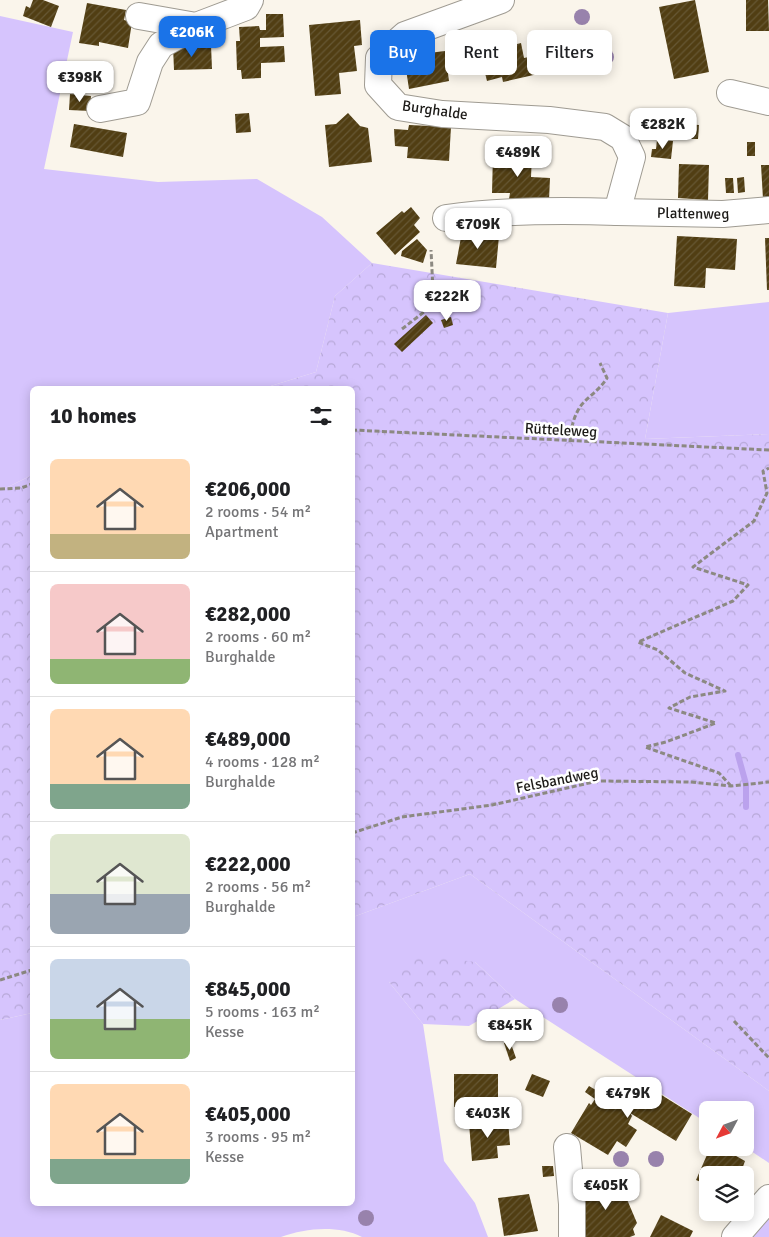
<!DOCTYPE html>
<html lang="en">
<head>
<meta charset="utf-8">
<style>
  :root { --surface:#fff; --page:#f6f6f6; --text:#202124; --muted:#757577; --line:#e0e0e0; --accent:#1a73e8 }
  body { margin:0; font-family:Signika,sans-serif; background:var(--page); color:var(--text); height:100vh; display:flex; flex-direction:column; font-size:19px; white-space:nowrap }
  * { box-sizing:border-box; margin:0 }
  p { font-size:16px; color:var(--muted) }
  .icon { flex:none; width:28px; height:28px; fill:none; stroke:currentColor; stroke-width:2; stroke-linecap:round; stroke-linejoin:round }
  .map { position:relative; flex:1; overflow:hidden }
  .details { position:absolute; left:30px; top:386px; width:325px; height:820px; display:flex; flex-direction:column; background:var(--surface); border-radius:8px; box-shadow:0 2px 12px #0003 }
  .details>* { flex:none }
  .banner { position:absolute; left:370px; top:30px; width:324px; height:45px; display:flex; gap:10px }
  .needle { width:32px; rotate:229deg }
  .controls { position:absolute; left:699px; top:1101px; display:grid; gap:10px }
  .controls a { display:grid; place-items:center; width:55px; height:55px; border-radius:8px; background:var(--surface); box-shadow:0 2px 12px #0003; font-size:25px }
  .price { position:absolute; translate:-50% -42px; padding:0 11px; border-radius:10px; background:#fff; color:#222; font-size:16px; line-height:32px; filter:drop-shadow(0 1px 2px #0008) }
  .price::after { content:''; position:absolute; left:50%; top:30px; width:15px; height:11px; margin-left:-8px; background:inherit; clip-path:polygon(0 0,100% 0,50% 100%) }
  .price.active { background:var(--accent); color:#fff }
  ul { padding:0; list-style:none }
  li { display:flex; align-items:center; gap:15px; height:125px; padding:0 20px }
  li+li { border-top:1px solid var(--line) }
  li span { display:grid; place-items:center; flex:none; width:140px; height:100px; border-radius:8px; color:#555 }
  li>.icon { margin-inline-start:auto }
  span .icon { width:60px; height:60px; fill:#fffc; stroke-width:1 }
  li b { font-size:21px }
  h2 { display:flex; justify-content:space-between; align-items:center; height:60px; padding:0 20px; font-size:21px }
  .tag { padding:0 18px; border-radius:8px; background:var(--surface); box-shadow:0 2px 12px #0003; font-size:18px; line-height:45px }
  .tag.active { background:var(--accent); color:#fff }
  .map>svg:first-child { display:block }
  .green { fill:#d6c4fd }
  .forest { fill:url(#forest-crowns) }
  .lines { fill:none; stroke-linecap:round; stroke-linejoin:round }
  .stream { stroke:#bba2ed; stroke-width:6 }
  .building { fill:url(#building-hatch) }
  .minor-casing { stroke:#9f9b92; stroke-width:28 }
  .path { stroke:#8c8982; stroke-width:3; stroke-dasharray:5 2.5; stroke-linecap:butt }
  .minor { stroke:#fff; stroke-width:26 }
  .tree { fill:#9882ac }
  .labels { text-anchor:middle; stroke-width:5; stroke-linejoin:round; paint-order:stroke }
  .street-label { font-size:15px; fill:#1d1b18; stroke:#fff }
</style>
</head>
<body>
<div class="map">
<svg width="769" height="1237" viewBox="0 0 769 1237">
  <defs>
    <pattern id="forest-crowns" width="20" height="18" patternUnits="userSpaceOnUse" patternTransform="scale(1.25)"><rect width="20" height="18" fill="#d6c4fd"/><path d="M2 6a3 3 0 1 1 6 0M12 15a3 3 0 1 1 6 0" fill="none" stroke="#b7a8d8"/></pattern>
    <pattern id="building-hatch" width="6" height="6" patternUnits="userSpaceOnUse" patternTransform="scale(1.25)"><rect width="6" height="6" fill="#513e13"/><path d="M-1 1l2-2M0 6l6-6M5 7l2-2" fill="none" stroke="#665734"/></pattern>
  </defs>
  <rect width="100%" height="100%" fill="#faf5eb"/>
  <path class="green" d="M0,16L73,32L44,169L158,182L257,179L322,217L372,263L335,296L316,372L261,389H32V475L4,489L0,487Z
    M769,302V434L645,439L668,313Z
    M470,874L769,1091V1163L745,1147V1110H708L707,1123L515,999L475,962L389,982L423,1024L444,1161L475,1203L488,1237H362C338,1225 306,1228 281,1237H0V1020L32,1013V1204H352L353,917Z
    M769,1207V1237H744Z"/>
  <path class="forest" d="M372,263L668,313L645,439L769,434V1091L470,874L353,917L352,389H261L316,372L335,296Z
    M32,475V1013L0,1020V487L4,489Z
    M410,953L475,962L515,999L469,1026L423,1024L389,982Z"/>
  <g class="lines">
    <path class="stream" d="M738,755L746,784V807"/>
  </g>
  <path class="building" d="M33,0H43L59,6L51,27L23,16L26,6L30,8Z
    M695,0L709,72L674,79L659,7Z
    M746,0H768L769,31H746Z
    M87,3L126,10L124,20L132,22L128,48L99,42V46L79,43Z
    M266,14H283L284,37L260,38V47L284,46L285,62L261,63V78L242,79L241,70H237L236,41H240L239,27L259,26L260,30H266Z
    M360,20L362,45L354,46L357,71L339,73L341,94L315,96L309,25Z
    M521,43L524,58L534,56L538,74L503,82L502,77L487,81L480,53Z
    M211,45L212,69L174,70L173,46Z
    M445,51L449,81L409,89L404,56Z
    M70,94L91,96L90,111L69,110Z
    M249,113L251,132L236,133L235,114Z
    M348,113L360,126L368,128L372,162L329,167L325,125L336,124Z
    M74,124L127,133L123,157L70,147Z
    M685,124L699,125L698,139H684Z
    M409,125L451,127L449,161L407,158L408,147L395,146L394,129L408,130Z
    M657,140L673,141L671,159L651,157L652,149H656Z
    M747,142H755V156H747Z
    M493,154L532,155L531,177L550,178L549,200L509,199L510,193H492Z
    M679,164L709,165L708,200L678,198Z
    M761,165H769V199H763Z
    M744,177L745,192L738,193L737,178Z
    M725,178H733L734,193H726Z
    M411,207L420,218L414,225L420,232L395,255L376,233L402,211L404,213Z
    M462,232L499,236L496,268L456,264Z
    M677,236L737,239L735,270L706,268L705,288L674,286Z
    M765,238H769V290H767Z
    M417,239L427,250L423,263L401,256L402,251Z
    M426,315L433,323L402,352L394,344Z
    M451,317L453,325L444,328L441,320Z
    M510,1041L516,1058L510,1061L504,1043Z
    M454,1074H498V1107H454Z
    M532,1074L550,1081L543,1097L525,1090Z
    M589,1086L623,1106L624,1103L633,1109L647,1086L692,1114L676,1141L630,1113L632,1116L628,1124L637,1130L626,1147L617,1141L608,1155L571,1133L589,1103L591,1105L595,1099L585,1092Z
    M508,1120L510,1145L497,1146L498,1158L472,1161L469,1123Z
    M710,1148H722L745,1161L740,1175H708V1185L696,1180Z
    M542,1166H553L554,1176L543,1177Z
    M611,1176L613,1182L620,1183L637,1223L633,1229L635,1235L630,1237H582L579,1189Z
    M529,1194L538,1231L504,1236L498,1198Z
    M661,1215L693,1231L690,1237H650Z"/>
  <g class="lines">
    <g class="minor-casing">
      <g id="minor">
        <path d="M139,16L196,26L246,7L250,0"/>
        <path d="M730,93L769,102"/>
        <path d="M100,109L137,102L150,62L161,45L196,26"/>
        <path id="s1" d="M617,212L723,214L769,210"/>
        <path d="M446,218C503,210 560,210 617,212L632,157L623,138L605,127L549,120L442,114L398,107L378,85L379,58L405,35L501,0"/>
        <path d="M567,1147L572,1204V1237"/>
        <path d="M735,1237L769,1198"/>
      </g>
    </g>
    <path class="path" d="M402,329L424,312L433,290L431,250
      M352,430L769,450
      M570,442C571,429 573,418 580,407C587,397 599,391 607,378L600,363
      M0,489L21,488L32,484
      M731,786L719,773L645,747L666,742L716,723L669,708L690,697L725,691L685,673L658,650L638,642L733,601L748,585L693,567L754,521L767,493L763,471L769,468
      M352,833L402,817L492,805L598,781L691,782L731,786L769,782
      M0,980L32,970
      M734,1021L769,1058"/>
    <use href="#minor" class="minor"/>
  </g>
  <g class="tree">
    <circle cx="582" cy="17" r="8"/>
    <circle cx="606" cy="57" r="8"/>
    <circle cx="560" cy="1005" r="8"/>
    <circle cx="621" cy="1159" r="8"/>
    <circle cx="656" cy="1159" r="8"/>
    <circle cx="366" cy="1218" r="8"/>
  </g>
  <g class="labels">
    <g class="street-label">
      <text transform="translate(435 110) rotate(8)" y="5">Burghalde</text>
      <text dy="5" stroke="none"><textPath href="#s1" startOffset="76">Plattenweg</textPath></text>
      <text transform="translate(561 430) rotate(3)" y="5">Rütteleweg</text>
      <text transform="translate(557 780) rotate(-11)" y="5">Felsbandweg</text>
    </g>
  </g>
</svg>
<div class="controls">
<a><svg class="needle" viewBox="-14 -14 28 28"><path d="M0-13l5 13h-10z" fill="#e53935"/><path d="M0 13l5-13h-10z" fill="#757577"/></svg></a>
<a><svg class="icon" aria-label="layers" viewBox="0 0 24 24"><path d="M12 4l9 5-9 5-9-5zM3 14l9 5 9-5"/></svg></a>
</div>
<b class="price active" style="left:192px;top:58px">€206K</b>
<b class="price" style="left:80px;top:103px">€398K</b>
<b class="price" style="left:663px;top:150px">€282K</b>
<b class="price" style="left:518px;top:178px">€489K</b>
<b class="price" style="left:478px;top:250px">€709K</b>
<b class="price" style="left:447px;top:322px">€222K</b>
<b class="price" style="left:510px;top:1051px">€845K</b>
<b class="price" style="left:628px;top:1119px">€479K</b>
<b class="price" style="left:488px;top:1139px">€403K</b>
<b class="price" style="left:606px;top:1211px">€405K</b>
<div class="banner">
<a class="tag active">Buy</a>
<a class="tag">Rent</a>
<a class="tag">Filters</a>
</div>
<section class="details">
<h2>10 homes<svg class="icon" aria-label="filters" viewBox="0 0 24 24"><path d="M4 7h16M4 17h16"/><circle cx="9" cy="7" r="2"/><circle cx="15" cy="17" r="2"/></svg></h2>
<ul>
<li><span style="background:linear-gradient(#ffd9b3 75%,#c2b280 0)"><svg class="icon" aria-label="home" viewBox="0 0 24 24"><path d="M3 11l9-7 9 7M6 9v11h12V9"/></svg></span><div><b>€206,000</b><p>2 rooms · 54 m²</p><p>Apartment</p></div></li>
<li><span style="background:linear-gradient(#f6c9c9 75%,#8fb573 0)"><svg class="icon" aria-label="home" viewBox="0 0 24 24"><path d="M3 11l9-7 9 7M6 9v11h12V9"/></svg></span><div><b>€282,000</b><p>2 rooms · 60 m²</p><p>Burghalde</p></div></li>
<li><span style="background:linear-gradient(#ffd9b3 75%,#7fa58c 0)"><svg class="icon" aria-label="home" viewBox="0 0 24 24"><path d="M3 11l9-7 9 7M6 9v11h12V9"/></svg></span><div><b>€489,000</b><p>4 rooms · 128 m²</p><p>Burghalde</p></div></li>
<li><span style="background:linear-gradient(#dfe7d0 60%,#9aa5b1 0)"><svg class="icon" aria-label="home" viewBox="0 0 24 24"><path d="M3 11l9-7 9 7M6 9v11h12V9"/></svg></span><div><b>€222,000</b><p>2 rooms · 56 m²</p><p>Burghalde</p></div></li>
<li><span style="background:linear-gradient(#c9d6e8 60%,#8fb573 0)"><svg class="icon" aria-label="home" viewBox="0 0 24 24"><path d="M3 11l9-7 9 7M6 9v11h12V9"/></svg></span><div><b>€845,000</b><p>5 rooms · 163 m²</p><p>Kesse</p></div></li>
<li><span style="background:linear-gradient(#ffd9b3 75%,#7fa58c 0)"><svg class="icon" aria-label="home" viewBox="0 0 24 24"><path d="M3 11l9-7 9 7M6 9v11h12V9"/></svg></span><div><b>€405,000</b><p>3 rooms · 95 m²</p><p>Kesse</p></div></li>
</ul>
</section>
</div>
</body>
</html>
